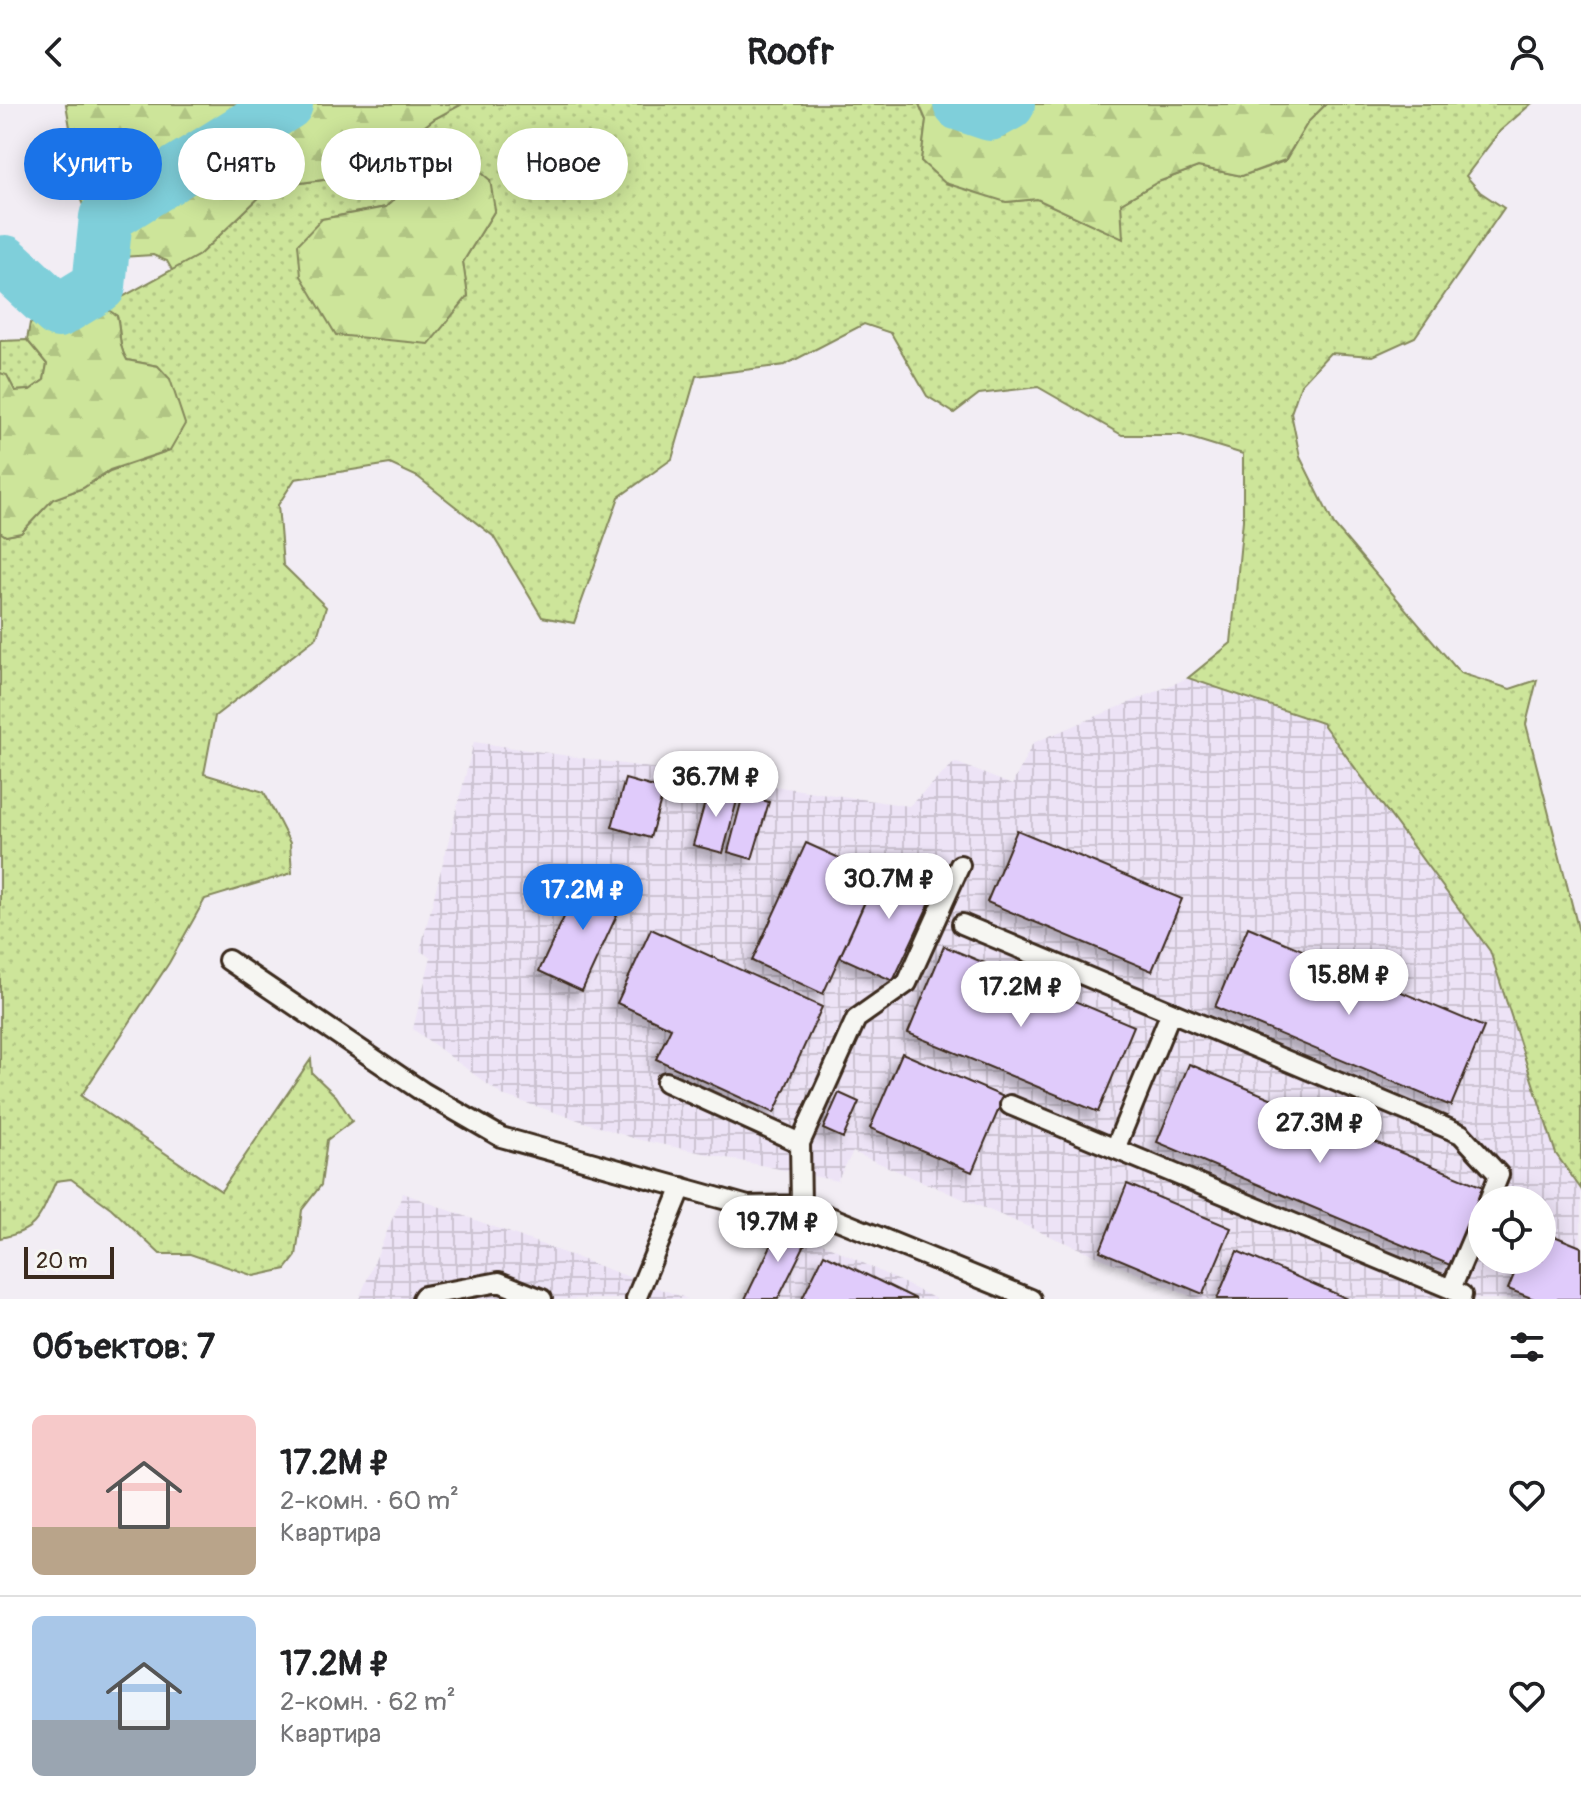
<!DOCTYPE html>
<html lang="ru">
<head>
<meta charset="utf-8">
<style>
  :root { --surface:#fff; --page:#f6f6f6; --text:#202124; --muted:#757577; --line:#e0e0e0; --accent:#1a73e8 }
  body { margin:0; font-family:Pangolin,sans-serif; background:var(--page); color:var(--text); height:100vh; display:flex; flex-direction:column; font-size:30px; white-space:nowrap }
  * { box-sizing:border-box; margin:0 }
  p { font-size:26px; color:var(--muted) }
  .icon { flex:none; width:44px; height:44px; fill:none; stroke:currentColor; stroke-width:2; stroke-linecap:round; stroke-linejoin:round }
  .map { position:relative; height:1195px; overflow:hidden }
  .side { display:flex; flex-direction:column; background:var(--surface); flex:1 }
  .side>* { flex:none }
  .top-card { position:absolute; left:24px; top:24px; width:800px; height:72px; display:flex; gap:16px }
  .buttons { position:absolute; left:1468px; top:1082px; display:grid; gap:16px }
  .buttons a { display:grid; place-items:center; width:88px; height:88px; border-radius:50%; background:var(--surface); box-shadow:0 4px 20px #0003; font-size:40px }
  .scale { position:absolute; left:24px; bottom:20px; width:90px; box-sizing:border-box; padding-left:8px; border:4px solid #3b2a1e; border-top:0; font-size:22px; line-height:28px; white-space:nowrap; color:#3b2a1e; -webkit-text-stroke:6px #f6f6f2; paint-order:stroke }
  .price { position:absolute; translate:-50% -68px; padding:0 18px; border-radius:28px; background:#fff; color:#222; font-size:26px; line-height:52px; filter:drop-shadow(0 2px 4px #0008) }
  .price::after { content:''; position:absolute; left:50%; top:48px; width:24px; height:18px; margin-left:-12px; background:inherit; clip-path:polygon(0 0,100% 0,50% 100%) }
  .price.on { background:var(--accent); color:#fff }
  ul { padding:0; list-style:none }
  li { display:flex; align-items:center; gap:24px; height:200px; padding:0 32px }
  li+li { border-top:2px solid var(--line) }
  li span { display:grid; place-items:center; flex:none; width:224px; height:160px; border-radius:12px; color:#555 }
  li>.icon { margin-inline-start:auto }
  span .icon { width:96px; height:96px; fill:#fffc; stroke-width:1 }
  li b { font-size:34px }
  h2 { display:flex; justify-content:space-between; align-items:center; height:96px; padding:0 32px; font-size:34px }
  .chip { padding:0 28px; border-radius:36px; background:var(--surface); box-shadow:0 4px 20px #0003; font-size:28px; line-height:72px }
  .chip.on { background:var(--accent); color:#fff }
  header { display:flex; justify-content:space-between; align-items:center; height:104px; padding:0 32px; background:var(--surface); font-size:36px; font-weight:800 }
  .map>svg:first-child { display:block }
  .industrial { fill:url(#industrial-grid); fill-rule:evenodd }
  .grass { fill:url(#grass-dots); stroke:#84885c; stroke-width:2; fill-rule:evenodd }
  .forest { fill:url(#forest-firs); stroke:#84885c; stroke-width:2 }
  .lines { fill:none; stroke-linecap:round; stroke-linejoin:round }
  .river { stroke:#7fcfda; stroke-width:54 }
  .building { fill:#e0cbfb; stroke:#3b2a1e; stroke-width:2; filter:url(#shadow) }
  .service-casing { stroke:#3b2a1e; stroke-width:24 }
  .service { stroke:#f6f6f2; stroke-width:18 }
</style>
</head>
<body>
<header><svg class="icon" aria-label="back" viewBox="0 0 24 24"><path d="M15 5l-7 7 7 7"/></svg>Roofr<svg class="icon" aria-label="person" viewBox="0 0 24 24"><circle cx="12" cy="8" r="4"/><path d="M4 21q1-7 8-7t8 7"/></svg></header>
<div class="map">
<svg width="1581" height="1195" viewBox="0 0 1581 1195">
  <defs>
    <pattern id="industrial-grid" width="8" height="8" patternUnits="userSpaceOnUse" patternTransform="scale(2)"><rect width="8" height="8" fill="#ede3f6"/><path d="M0 4h8M4 0v8" fill="none" stroke="#ccc3d2"/></pattern>
    <pattern id="grass-dots" width="8" height="8" patternUnits="userSpaceOnUse" patternTransform="scale(2)"><rect width="8" height="8" fill="#cde59a"/><path d="M2 2h.1M6 6h.1" fill="none" stroke="#b1c584" stroke-width="1.8" stroke-linecap="round"/></pattern>
    <pattern id="forest-firs" width="22" height="20" patternUnits="userSpaceOnUse" patternTransform="scale(2)"><rect width="22" height="20" fill="#cde59a"/><path d="M5 1l3.5 6h-7zM16 11l3.5 6h-7z" fill="#b1c584"/></pattern>
    <filter id="shadow"><feDropShadow dx="-7" dy="7" stdDeviation="4" flood-color="#0004"/></filter>
  </defs>
  <rect width="100%" height="100%" fill="#f2edf4"/>
  <filter id="ink" filterUnits="userSpaceOnUse"><feTurbulence type="fractalNoise" baseFrequency=".0125" numOctaves="2"/><feDisplacementMap in="SourceGraphic" scale="16" xChannelSelector="R" yChannelSelector="G"/><feConvolveMatrix kernelMatrix="1 2 1 2 8 2 1 2 1" color-interpolation-filters="sRGB"/></filter>
  <g filter="url(#ink)">
    <path class="industrial" d="M1188,574L1322,619L1490,847L1556,1050L1581,1085V1195H1197L853,1048L837,1077L636,1035L502,991L413,925L431,853L420,847L474,638L909,702L955,658L1012,681L1033,639ZM1482,1096H1542V1156H1482Z
      M403,1089L688,1195H359Z
      M782,1119L936,1195H745Z"/>
    <path class="grass" d="M462,0H919L926,16L921,57L1006,98L1037,95L1122,134L1121,99L1158,78L1198,63L1242,72L1285,57L1308,18L1326,0H1531L1500,27L1466,72L1480,88L1504,104L1415,233L1373,252L1330,249L1301,280L1291,309L1300,353L1334,421L1460,569L1510,585L1537,576L1526,620L1581,836V1085L1556,1050L1490,847L1322,619L1188,574L1231,539L1243,416V350L1181,331H1122L1038,283L979,290L954,309L927,292L891,229L864,220L785,261L696,272L672,355L619,393L574,519L542,513L493,432L418,373L390,360L295,375L278,401L283,461L326,503L317,533L215,612L204,670L264,688L290,739L292,769L205,795L169,859L81,992L221,1087L311,955L312,969L336,992L352,1017L327,1036L321,1081L302,1106L296,1152L286,1165L254,1172L190,1150H160L111,1104L71,1075L56,1077C40,1112 40,1126 0,1134V428L6,432L21,429L53,395L83,384L110,367L170,346L158,262L127,256C118,242 121,229 117,212L104,203L199,151L270,83L361,71L434,15ZM431,61L495,106L463,158L468,192L322,115L386,103Z
      M27,236L47,260L44,276L30,286L15,287L7,272L0,269V237Z"/>
    <path class="forest" d="M66,0H462L434,15L361,71L270,83L199,151L172,166L167,157L153,151L121,153L106,147L96,135L69,65L67,49L72,35Z
      M919,0H1326L1308,18L1285,56L1242,72L1198,63L1158,78L1121,99L1123,135L1037,95L1006,98L945,79L921,57L926,16Z
      M463,53L490,76L495,106L463,158L468,192L429,240L336,231L301,172L298,140L322,115L386,103L431,61Z
      M104,203L117,212C121,229 118,242 127,256L158,262L170,275L185,320L170,346L110,366L83,384L53,395L21,429L6,432L0,428V269L7,271L15,287L30,286L44,276L47,260L27,236L30,219L60,221L88,205Z"/>
    <g class="lines">
      <path class="river" d="M960,0L990,10L1008,0
        M0,159L5,158L58,207L99,182L106,113L286,0"/>
    </g>
    <path class="building" d="M625,675L664,686L650,734L612,723Z
      M710,681L739,689L723,749L693,741Z
      M743,691L769,698L752,755L728,748Z
      M1017,726L1182,795L1152,867L987,798Z
      M806,739L877,771L823,890L752,857Z
      M884,756L938,781L893,877L840,853Z
      M584,770L627,789L582,887L539,867Z
      M1248,823L1484,923L1451,1002L1215,903Z
      M651,825L822,903L774,1009L656,955L671,924L617,899Z
      M944,842L1134,922L1098,1008L908,929Z
      M902,949L1004,993L972,1068L870,1024Z
      M1189,960L1483,1083L1450,1161L1157,1038Z
      M839,989L859,998L843,1034L823,1025Z
      M1127,1080L1231,1124L1203,1190L1100,1147Z
      M782,1119L809,1132L778,1195H745Z
      M1542,1127L1581,1143V1195H1534L1508,1185L1520,1156H1542Z
      M1237,1147L1348,1195H1217Z
      M824,1150L916,1195H802Z"/>
    <g class="lines">
      <g class="service-casing">
        <path id="service" d="M960,761L907,879L856,915L800,1039L801,1101L1031,1195
          M962,820L1461,1030L1499,1071L1489,1096
          M228,856L423,988L501,1033L748,1102L801,1101
          M666,978L800,1039
          M1010,1001L1451,1185L1462,1191L1461,1195
          M1115,1045L1171,908
          M1451,1185L1482,1112
          M422,1195L424,1192L499,1178L542,1195
          M636,1195L682,1083"/>
      </g>
      <use href="#service" class="service"/>
    </g>
  </g>
</svg>
<div class="buttons">
<a><svg class="icon" aria-label="locate" viewBox="0 0 24 24"><circle cx="12" cy="12" r="6"/><path d="M12 2v4M12 18v4M2 12h4M18 12h4"/></svg></a>
</div>
<div class="scale">20 m</div>
<b class="price" style="left:716px;top:715px">36.7M ₽</b>
<b class="price" style="left:889px;top:817px">30.7M ₽</b>
<b class="price on" style="left:583px;top:828px">17.2M ₽</b>
<b class="price" style="left:1349px;top:913px">15.8M ₽</b>
<b class="price" style="left:1021px;top:925px">17.2M ₽</b>
<b class="price" style="left:1320px;top:1061px">27.3M ₽</b>
<b class="price" style="left:778px;top:1160px">19.7M ₽</b>
<div class="top-card">
<a class="chip on">Купить</a>
<a class="chip">Снять</a>
<a class="chip">Фильтры</a>
<a class="chip">Новое</a>
</div>
</div>
<section class="side">
<h2>Объектов: 7<svg class="icon" aria-label="filters" viewBox="0 0 24 24"><path d="M4 7h16M4 17h16"/><circle cx="9" cy="7" r="2"/><circle cx="15" cy="17" r="2"/></svg></h2>
<ul>
<li><span style="background:linear-gradient(#f6c9c9 70%,#b9a48a 0)"><svg class="icon" aria-label="home" viewBox="0 0 24 24"><path d="M3 11l9-7 9 7M6 9v11h12V9"/></svg></span><div><b>17.2M ₽</b><p>2-комн. · 60 m²</p><p>Квартира</p></div><svg class="icon" aria-label="heart" viewBox="0 0 24 24"><path d="M12 20l-8-8c-3-5 5-10 8-4 3-6 11-1 8 4z"/></svg></li>
<li><span style="background:linear-gradient(#a9c7e8 65%,#9aa5b1 0)"><svg class="icon" aria-label="home" viewBox="0 0 24 24"><path d="M3 11l9-7 9 7M6 9v11h12V9"/></svg></span><div><b>17.2M ₽</b><p>2-комн. · 62 m²</p><p>Квартира</p></div><svg class="icon" aria-label="heart" viewBox="0 0 24 24"><path d="M12 20l-8-8c-3-5 5-10 8-4 3-6 11-1 8 4z"/></svg></li>
</ul>
</section>
</body>
</html>
